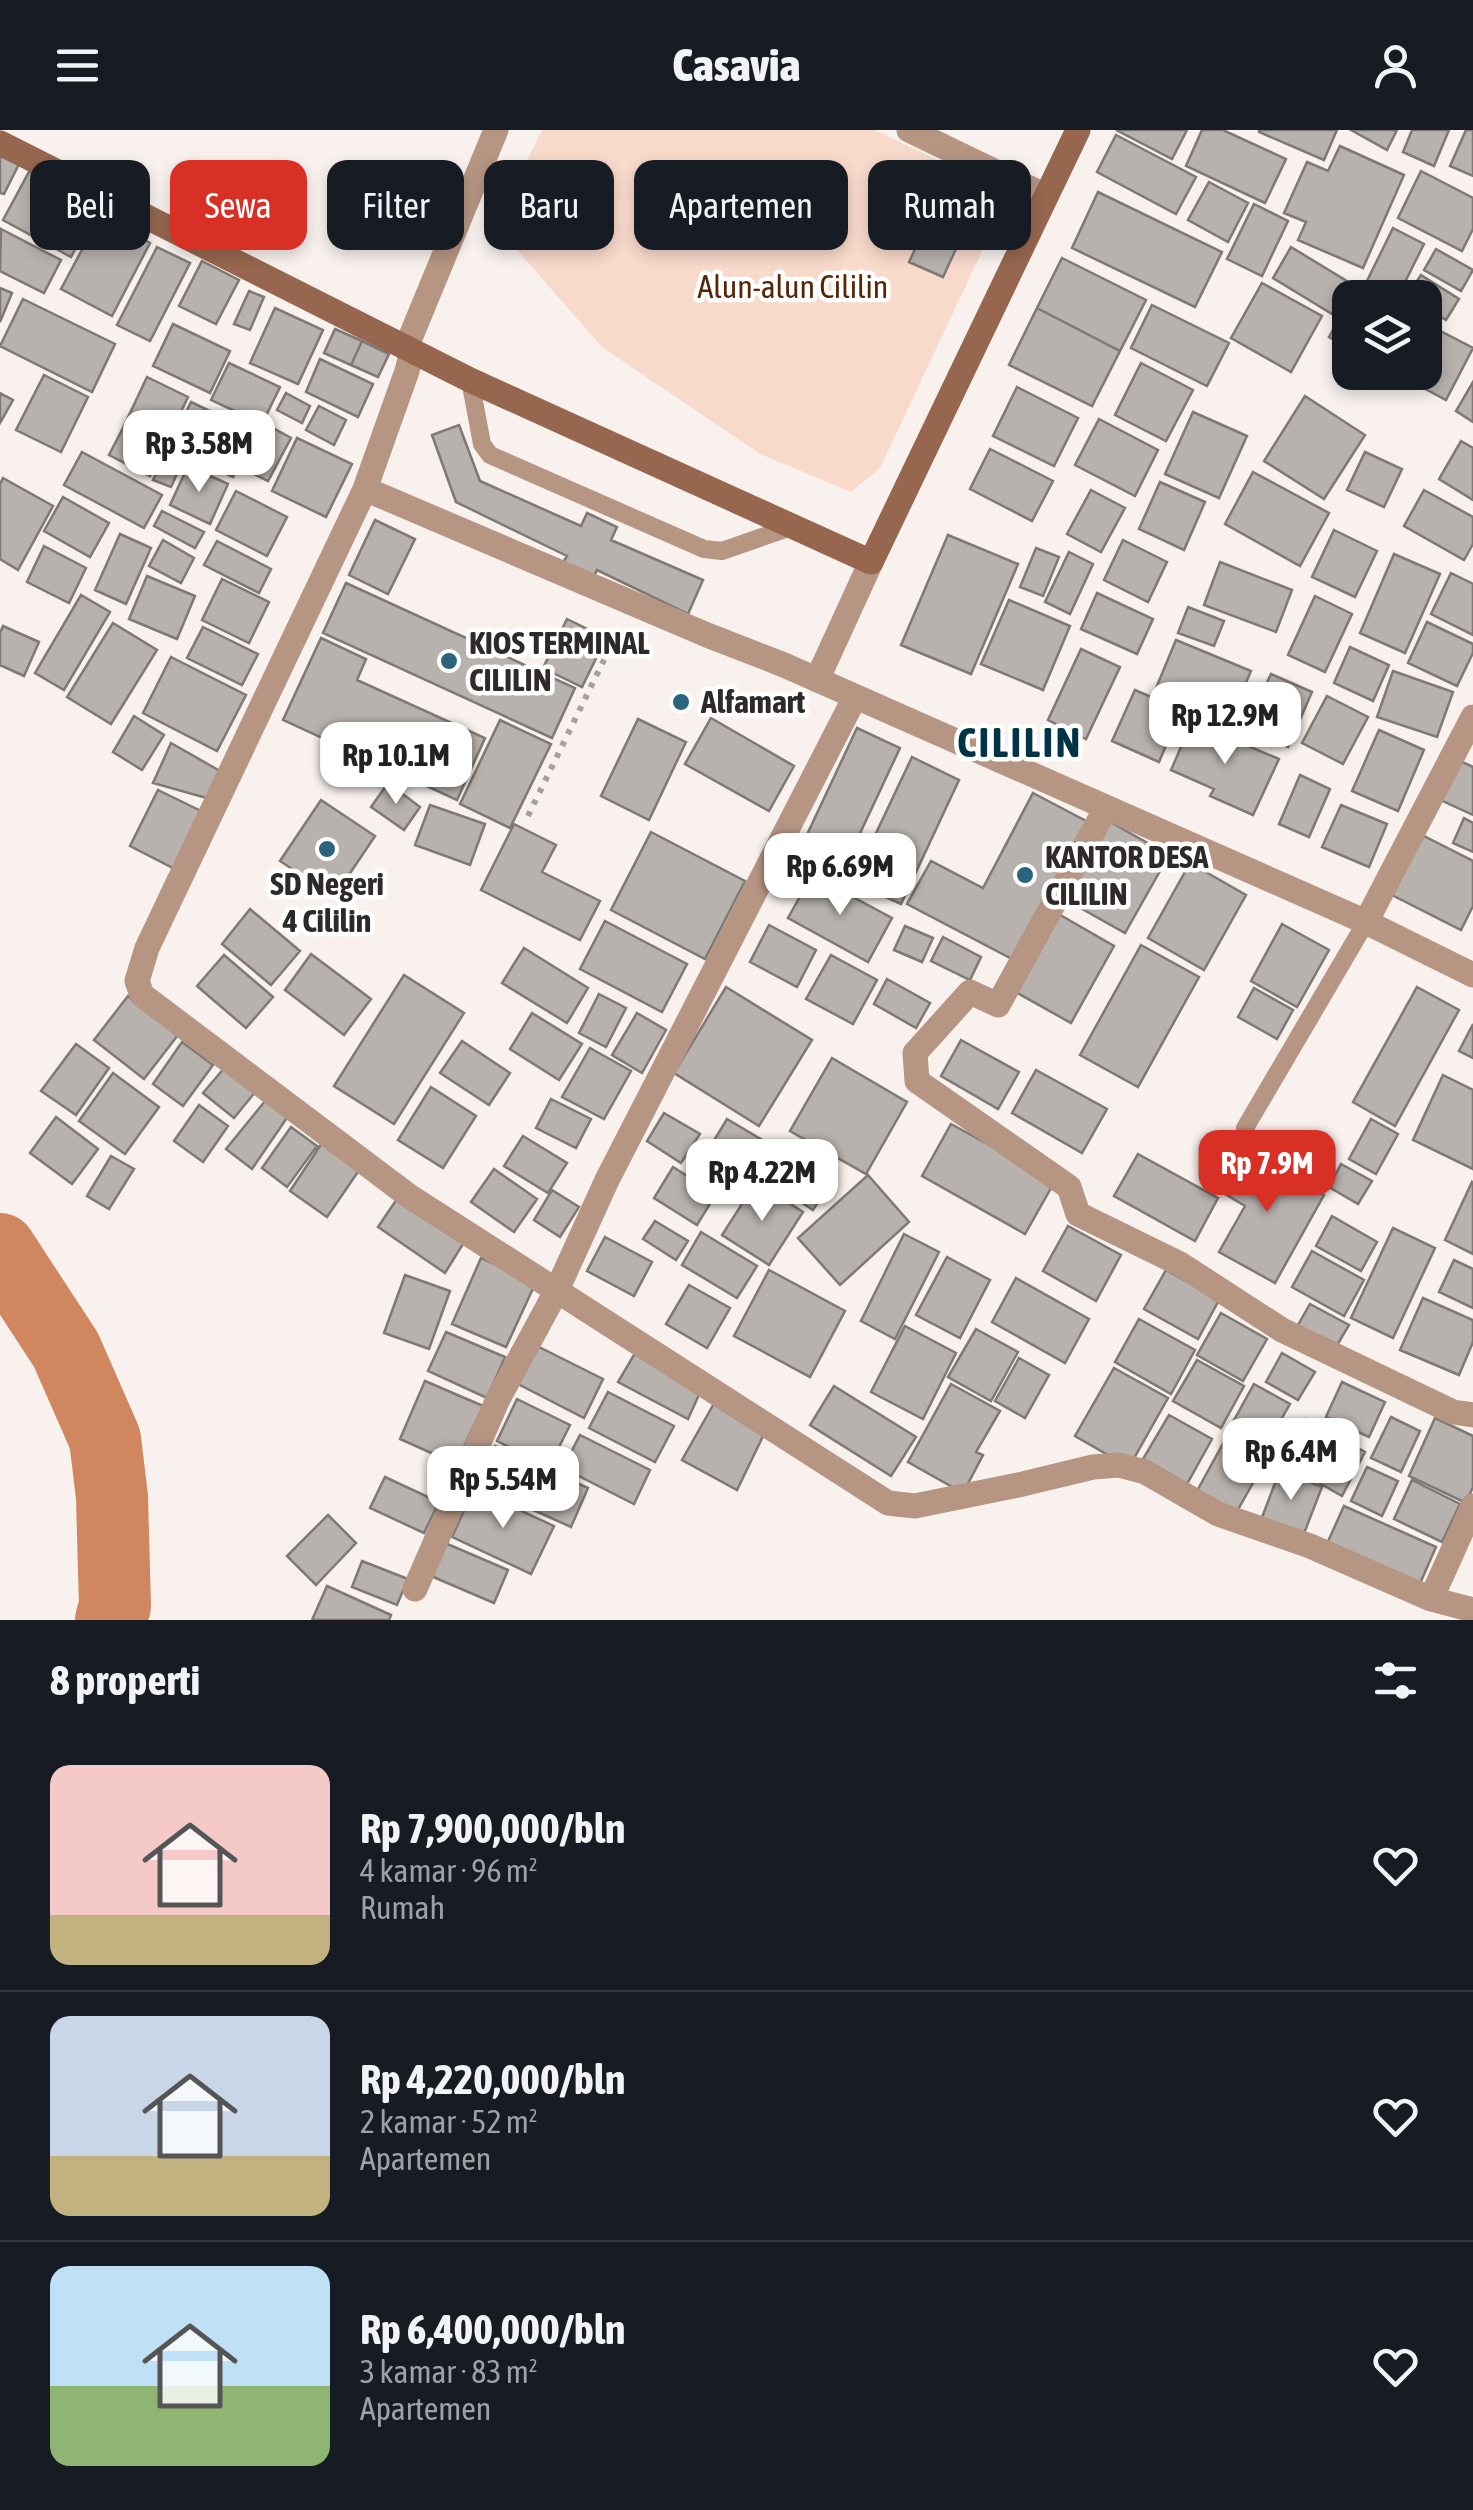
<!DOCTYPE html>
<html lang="id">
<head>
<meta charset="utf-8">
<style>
  :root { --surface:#171b24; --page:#20242c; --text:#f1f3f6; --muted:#9ea1a6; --line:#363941; --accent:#d93025 }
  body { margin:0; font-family:"Asap Condensed",sans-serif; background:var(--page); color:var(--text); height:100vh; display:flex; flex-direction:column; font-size:38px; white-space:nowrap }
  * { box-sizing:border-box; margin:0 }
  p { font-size:32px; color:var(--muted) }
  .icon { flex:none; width:55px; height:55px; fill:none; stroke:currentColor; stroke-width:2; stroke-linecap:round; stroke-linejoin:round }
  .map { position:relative; height:1490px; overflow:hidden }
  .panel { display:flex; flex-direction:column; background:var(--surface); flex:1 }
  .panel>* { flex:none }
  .top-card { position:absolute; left:30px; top:30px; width:1415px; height:90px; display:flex; gap:20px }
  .buttons { position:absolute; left:1332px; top:150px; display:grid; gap:20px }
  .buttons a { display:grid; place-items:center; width:110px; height:110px; border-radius:20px; background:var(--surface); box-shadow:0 5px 15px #0003; font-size:50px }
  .price { position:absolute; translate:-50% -85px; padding:0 22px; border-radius:20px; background:#fff; color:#222; font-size:32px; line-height:65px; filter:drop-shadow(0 2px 5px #0008) }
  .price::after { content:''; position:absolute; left:50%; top:60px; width:30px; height:22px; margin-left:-15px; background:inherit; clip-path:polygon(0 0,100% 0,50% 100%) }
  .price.current { background:var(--accent); color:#fff }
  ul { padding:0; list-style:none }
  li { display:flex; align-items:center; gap:30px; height:250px; padding:0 50px }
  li+li { border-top:2px solid var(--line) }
  li span { display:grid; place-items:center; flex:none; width:280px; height:200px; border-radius:20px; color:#555 }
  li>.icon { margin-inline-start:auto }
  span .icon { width:120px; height:120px; fill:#fffc; stroke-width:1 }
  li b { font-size:42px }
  h2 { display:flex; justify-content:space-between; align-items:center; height:120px; padding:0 50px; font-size:42px }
  .pill { padding:0 35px; border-radius:20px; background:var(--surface); box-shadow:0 5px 15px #0003; font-size:35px; line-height:90px }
  .pill.current { background:var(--accent); color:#fff }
  header { display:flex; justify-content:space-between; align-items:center; height:130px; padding:0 50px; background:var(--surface); font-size:45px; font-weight:800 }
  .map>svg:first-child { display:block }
  .green { fill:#f8dacb }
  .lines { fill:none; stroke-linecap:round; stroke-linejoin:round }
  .river { stroke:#d0865f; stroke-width:72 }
  .building { fill:#b8b2ae; stroke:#7f7976; stroke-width:2.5 }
  .path { stroke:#a59f9d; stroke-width:6; stroke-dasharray:5 8; stroke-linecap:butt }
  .service { stroke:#b69583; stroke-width:18 }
  .pedestrian { stroke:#b69583; stroke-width:25 }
  .minor { stroke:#b69583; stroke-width:25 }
  .secondary { stroke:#96674e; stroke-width:25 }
  .poi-dot { fill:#2a657d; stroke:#fff; stroke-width:4 }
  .labels { text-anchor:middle; stroke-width:9; stroke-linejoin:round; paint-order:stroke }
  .park-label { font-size:32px; fill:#542506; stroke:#fff }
  .poi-label { font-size:32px; font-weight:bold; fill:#2d2a29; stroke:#fff; text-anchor:start }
  .district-label { font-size:42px; font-weight:bold; letter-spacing:2.5px; fill:#003346; stroke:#fff }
</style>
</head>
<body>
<header><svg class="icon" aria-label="menu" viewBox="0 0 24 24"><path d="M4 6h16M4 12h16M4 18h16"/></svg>Casavia<svg class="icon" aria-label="person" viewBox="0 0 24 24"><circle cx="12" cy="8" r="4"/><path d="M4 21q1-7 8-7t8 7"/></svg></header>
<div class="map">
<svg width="1473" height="1490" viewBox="0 0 1473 1490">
  <rect width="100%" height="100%" fill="#f8f1ee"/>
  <path class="green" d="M542,0H875L1009,64L880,338L851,362L760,324L602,217L496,96Z"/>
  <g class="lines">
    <path class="river" d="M0,1119L66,1220L105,1309L112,1367L115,1476L111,1490"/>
  </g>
  <path class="building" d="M1116,0H1187L1172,29Z
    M1202,0H1223L1286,29L1265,73L1186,36Z
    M1259,0H1337L1324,30L1259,2Z
    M1351,0H1397L1387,20Z
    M1412,0H1449L1434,36L1403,22Z
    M1466,0H1473V46L1450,36Z
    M1116,5L1196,47L1176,84L1097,42Z
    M1340,16L1404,45L1363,138L1298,110L1306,92L1284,83L1307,32L1328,41Z
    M0,25L19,34L4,64L0,63Z
    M1421,41L1473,68V99L1462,121L1398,88Z
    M29,42L97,78L71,127L3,90Z
    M947,50L981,65L943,147L909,132Z
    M1209,52L1248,73L1228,112L1188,90Z
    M1098,62L1222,122L1195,177L1072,118Z
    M1254,74L1288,91L1262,146L1227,129Z
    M100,86L150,113L112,186L61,159Z
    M1393,98L1424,114L1397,168L1366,153Z
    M1,99L61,130L44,163L0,141Z
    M157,117L190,133L150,211L117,195Z
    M1291,117L1350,153L1332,184L1273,148Z
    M1436,119L1473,140L1461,161L1424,140Z
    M1062,128L1146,170L1120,221L1037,178Z
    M202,131L239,150L216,194L179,176Z
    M1421,145L1459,169L1446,190L1425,177V168L1407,166Z
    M1262,153L1322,186L1291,242L1231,208Z
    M0,158L12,163L0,192Z
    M249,161L264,167L250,200L234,194Z
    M23,169L115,214L92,262L0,216Z
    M1350,169V219L1329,207Z
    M1152,175L1229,213L1207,256L1131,218Z
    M275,178L323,200L298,254L250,233Z
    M1037,178L1120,221L1092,276L1009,235Z
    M1425,193L1473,218L1446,270L1394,242H1425Z
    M173,194L230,221L210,263L153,236Z
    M335,199L362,211L351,235L324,223Z
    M362,211L389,224L378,247L351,235Z
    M320,229L373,254L358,287L306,262Z
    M229,233L280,257L262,294L211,270Z
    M1141,233L1193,260L1166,311L1115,285Z
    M44,245L88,267L61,322L16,300Z
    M147,247L188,267L164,317L123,298Z
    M1473,252V292L1456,281Z
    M1017,257L1078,288L1054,336L993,306Z
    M0,263L13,270L0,293Z
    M286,263L310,276L302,293L277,280Z
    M1305,266L1365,305L1324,369L1264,331Z
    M191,272L254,302L233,347L169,317Z
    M319,276L346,290L334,315L306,300Z
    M1193,282L1247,306L1219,368L1165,344Z
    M1099,289L1158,320L1135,366L1075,335Z
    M459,295L480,351L581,396L587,383L617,397L611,410L703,450L688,484L597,440L593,448L562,434L567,426L456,372L432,305Z
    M123,298L164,317L150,346L109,325Z
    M273,298L291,308L268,351L250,342Z
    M297,308L352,334L326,387L272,361Z
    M1461,311L1473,318V370L1439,349Z
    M990,319L1053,351L1032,391L970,359Z
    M82,322L162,365L144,398L64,355Z
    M1365,322L1402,339L1384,377L1347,360Z
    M164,327L181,335L171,357L153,350Z
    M188,336L228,354L210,394L170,375Z
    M1253,342L1329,383L1300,436L1225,394Z
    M3,348L53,376L18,440L0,429V354Z
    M1160,352L1205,372L1184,420L1139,399Z
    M1091,360L1125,378L1101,422L1067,404Z
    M1424,360L1473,387V414L1464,430L1404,396Z
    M236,361L287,387L267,426L216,400Z
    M63,367L109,393L90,427L44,401Z
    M162,381L204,402L195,418L154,396Z
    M375,390L415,409L388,464L349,445Z
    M1334,400L1377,421L1355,467L1312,447Z
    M120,404L151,418L126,474L95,460Z
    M948,405L1018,434L971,544L901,515Z
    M163,410L194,428L181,453L149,436Z
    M1123,410L1167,432L1148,472L1104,450Z
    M217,411L271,439L259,463L204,435Z
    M44,416L86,438L69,473L27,452Z
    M1036,418L1059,427L1043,466L1020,457Z
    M1069,422L1093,434L1070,484L1045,472Z
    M1394,424L1440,444L1405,523L1360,503Z
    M1220,432L1292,460L1276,502L1204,475Z
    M1451,443L1473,454V505L1431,484Z
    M147,446L195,466L177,509L129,489Z
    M222,449L269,472L249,513L202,490Z
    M346,453L575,558L552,608L323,503Z
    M1097,463L1153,489L1137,524L1081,499Z
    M81,465L110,482L64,560L35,543Z
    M1315,466L1352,484L1325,542L1288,525Z
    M1009,470L1070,496L1043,560L981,534Z
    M1188,477L1224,491L1214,516L1178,503Z
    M567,489L606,508L582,557L543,538Z
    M1427,492L1473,514V523L1457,556L1408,533Z
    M113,493L157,520L111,594L67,567Z
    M3,496L39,512L24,546L0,535V503Z
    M203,497L258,524L242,555L187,528Z
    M321,508L366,529L357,550L485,608L457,670L283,590Z
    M1176,510L1251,541L1231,588L1156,558Z
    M1350,517L1389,535L1373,571L1334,553Z
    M1081,519L1120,537L1086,609L1048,590Z
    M171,527L246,565L217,621L143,583Z
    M1393,541L1453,562L1437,607L1377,587Z
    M1271,544L1312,562L1288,617L1246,597Z
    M1135,560L1181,580L1159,632L1112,611Z
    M1327,566L1368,587L1343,634L1302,613Z
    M134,586L164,605L142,640L113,622Z
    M711,588L794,636L769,681L685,634Z
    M638,589L686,612L649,690L601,666Z
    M500,590L551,614L510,698L460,674Z
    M1192,592L1279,629L1253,685L1210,666L1214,659L1171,640Z
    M857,598L900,618L840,746L797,726Z
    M1379,600L1424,620L1398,681L1352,661Z
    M171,613L220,641L210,669L153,653Z
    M912,627L959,650L901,774L853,752Z
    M1456,629L1473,637V685L1438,669Z
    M1300,645L1330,659L1309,707L1279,694Z
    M388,653L420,677L404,700L371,677Z
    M158,660L201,681L173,738L130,716Z
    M1033,663L1088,692L1016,831L907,774L931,731L983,758Z
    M321,670L375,706L334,767L280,731Z
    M430,675L485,694L470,735L415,715Z
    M1341,675L1387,694L1369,737L1322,717Z
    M1464,688L1473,693V722L1453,713Z
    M1105,689L1169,725L1125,803L1061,767Z
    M514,694L556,715L542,742L600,771L580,810L481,760Z
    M651,702L745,751L705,829L611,780Z
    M1416,702L1473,731V776L1461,800L1386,762Z
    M1190,733L1246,765L1204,840L1148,808Z
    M812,745L892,788L868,832L788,788Z
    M250,779L300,821L271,855L222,814Z
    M1055,782L1114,816L1071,893L1012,860Z
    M605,791L687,834L662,882L580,839Z
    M1282,794L1329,820L1297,877L1251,851Z
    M769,795L816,820L797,857L750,832Z
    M905,796L933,808L922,832L894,820Z
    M943,807L981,827L970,850L931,831Z
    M1141,815L1199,847L1138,957L1080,925Z
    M524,818L588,858L567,893L502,853Z
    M311,824L371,869L344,905L285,860Z
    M224,825L273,867L246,898L197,856Z
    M831,825L877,850L853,894L806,869Z
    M404,845L464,883L394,994L334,956Z
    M887,849L930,873L916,898L874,874Z
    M726,857L812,910L759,996L674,943Z
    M1417,857L1459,880L1395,996L1353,972Z
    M1254,858L1293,880L1277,909L1238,887Z
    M599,864L626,878L606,917L579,903Z
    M128,866L178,905L144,949L94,910Z
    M532,883L582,914L559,950L510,919Z
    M637,883L666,900L642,943L612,925Z
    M1473,894V928L1459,921Z
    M961,910L1019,942L998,979L941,946Z
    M462,911L510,943L489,975L440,943Z
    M182,912L213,935L183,976L153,954Z
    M76,914L109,938L76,985L41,961Z
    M590,918L631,941L604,989L562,967Z
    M832,928L907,972L866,1044L790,1001Z
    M226,936L256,961L234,988L203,963Z
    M1036,940L1107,979L1082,1023L1012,983Z
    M113,943L159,977L125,1024L79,991Z
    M1443,945L1473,960V1039L1413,1010Z
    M431,957L476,986L443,1038L398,1010Z
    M270,965L291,982L252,1039L226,1019Z
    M551,969L591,989L576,1018L536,998Z
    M199,975L228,996L203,1032L174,1011Z
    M664,983L700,1004L681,1033L647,1011Z
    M56,987L98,1019L72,1054L30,1023Z
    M727,989L769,1014L738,1066L696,1040Z
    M1371,989L1398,1004L1376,1044L1349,1029Z
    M951,994L1055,1051L1025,1104L922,1046Z
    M291,997L317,1016L287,1057L262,1038Z
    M523,1006L567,1033L548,1063L504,1036Z
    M326,1007L364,1033L327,1087L290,1061Z
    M784,1012L835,1046L813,1080L761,1046Z
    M1243,1020L1324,1065L1275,1153L1219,1122L1245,1076L1220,1061Z
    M1138,1024L1218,1068L1195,1111L1114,1066Z
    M111,1026L134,1039L109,1079L87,1066Z
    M1341,1034L1372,1051L1358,1074L1329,1057Z
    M673,1037L716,1064L697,1095L654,1068Z
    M494,1039L537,1069L514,1102L471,1072Z
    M868,1045L909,1092L840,1155L798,1108Z
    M756,1052L803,1082L769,1135L722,1105Z
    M1472,1052L1473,1053V1124L1445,1110Z
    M552,1060L579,1077L560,1107L534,1090Z
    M401,1063L468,1106L445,1143L378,1097Z
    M1332,1086L1377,1112L1361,1141L1316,1116Z
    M655,1091L688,1111L676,1130L643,1109Z
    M1068,1096L1121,1125L1096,1171L1043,1141Z
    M1393,1098L1435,1118L1393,1208L1351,1188Z
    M701,1102L757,1136L737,1168L682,1135Z
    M904,1104L939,1122L895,1209L861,1191Z
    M605,1107L652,1132L634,1166L587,1141Z
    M1312,1121L1364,1150L1344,1186L1292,1157Z
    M947,1127L990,1150L960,1208L916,1185Z
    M481,1128L536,1152L506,1217L452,1194Z
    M1454,1130L1473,1139V1178L1439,1162Z
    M769,1140L845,1181L810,1247L734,1206Z
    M1166,1140L1219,1170L1198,1209L1144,1179Z
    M405,1145L450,1161L429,1219L384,1203Z
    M1016,1148L1089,1189L1065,1233L992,1192Z
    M689,1155L730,1178L707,1218L666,1194Z
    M1423,1168L1473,1190V1212L1459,1245L1400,1220Z
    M1310,1174L1349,1195L1336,1217L1298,1195Z
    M1221,1183L1267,1209L1243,1251L1197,1225Z
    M1139,1189L1195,1220L1171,1264L1115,1232Z
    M905,1196L956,1223L923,1289L871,1262Z
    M976,1199L1018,1222L991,1271L948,1247Z
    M446,1202L505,1227L487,1268L428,1241Z
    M537,1216L603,1249L584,1288L518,1254Z
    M638,1218L702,1258L688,1289L618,1252Z
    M1282,1223L1315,1242L1298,1270L1266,1252Z
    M1019,1228L1049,1245L1025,1288L995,1271Z
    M1197,1230L1244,1256L1221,1298L1173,1271Z
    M1114,1238L1168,1268L1129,1337L1075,1306Z
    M425,1251L483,1276L456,1334L400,1309Z
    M1342,1252L1385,1272L1369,1307L1326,1287Z
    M951,1254L1000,1281L976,1322L983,1325L963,1363L908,1332Z
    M1254,1254L1290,1274L1268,1312L1233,1292Z
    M834,1256L916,1307L891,1346L810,1295Z
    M608,1262L674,1296L655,1332L589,1298Z
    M517,1269L570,1295L549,1337L497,1311Z
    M716,1270L766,1300L737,1360L682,1330Z
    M1169,1285L1212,1309L1187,1354L1143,1329Z
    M1391,1287L1420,1301L1401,1342L1371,1328Z
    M1435,1288L1473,1306V1357L1466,1373L1409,1346Z
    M1306,1289L1365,1322L1342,1366L1283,1332Z
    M1231,1299L1271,1321L1236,1383L1197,1361Z
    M580,1305L650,1340L634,1374L563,1338Z
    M495,1316L537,1335L520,1374L478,1355Z
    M537,1335L588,1358L571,1397L520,1374Z
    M1367,1337L1398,1351L1382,1386L1351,1371Z
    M1280,1340L1322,1357L1303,1406L1261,1390Z
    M385,1347L439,1372L424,1403L370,1378Z
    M1412,1350L1460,1374L1442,1412L1394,1389Z
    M474,1359L554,1396L531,1444L452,1407Z
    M1344,1376L1436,1417L1418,1458L1325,1418Z
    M328,1385L356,1413L316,1455L287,1426Z
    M445,1413L508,1440L494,1473L431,1446Z
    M362,1431L408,1449L397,1475L352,1457Z
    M327,1456L391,1485L389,1490H312Z"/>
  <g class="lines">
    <path class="path" d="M528,686L618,501"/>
    <path class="service" d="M470,250L482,314L490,325L704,419L722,421L791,397
      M1245,998L1366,792"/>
    <path class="pedestrian" d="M909,0L1046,66"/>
    <path class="minor" d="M496,0L406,218L411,225L407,241L365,359L707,505L784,535L1366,792L1473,845
      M365,359L147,818L137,851L142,865L409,1066L888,1373L915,1376L1018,1355L1093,1337L1119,1335L1145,1342L1218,1384L1310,1416L1431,1469L1473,1480
      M817,550L871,432
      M1106,678L998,875L970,862L915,923L917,951L1069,1057L1078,1084L1180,1134L1282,1200L1453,1282L1473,1285
      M1366,792L1473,587
      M415,1459L498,1269L557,1160L607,1050L855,567
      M1431,1469L1473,1376"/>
    <path class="secondary" d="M0,13L470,250L871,432L1078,0"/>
  </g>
  <g class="poi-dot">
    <circle cx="449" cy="531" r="10"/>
    <circle cx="681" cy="572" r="10"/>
    <circle cx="327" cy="719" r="10"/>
    <circle cx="1025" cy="745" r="10"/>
  </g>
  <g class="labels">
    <g class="park-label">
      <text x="793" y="168">Alun-alun Cililin</text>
    </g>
    <g class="poi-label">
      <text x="469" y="524">KIOS TERMINAL<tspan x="469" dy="37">CILILIN</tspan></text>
      <text x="701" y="583">Alfamart</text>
      <text x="1045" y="738">KANTOR DESA<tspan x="1045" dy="37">CILILIN</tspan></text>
      <text x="327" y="765" text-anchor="middle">SD Negeri<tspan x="327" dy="37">4 Cililin</tspan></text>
    </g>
    <g class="district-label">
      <text x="1020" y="627">CILILIN</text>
    </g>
  </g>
</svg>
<div class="buttons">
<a><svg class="icon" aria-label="layers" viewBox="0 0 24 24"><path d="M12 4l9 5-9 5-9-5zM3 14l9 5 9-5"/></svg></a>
</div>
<b class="price" style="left:199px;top:365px">Rp 3.58M</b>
<b class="price" style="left:1225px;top:637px">Rp 12.9M</b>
<b class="price" style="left:396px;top:677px">Rp 10.1M</b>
<b class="price" style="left:840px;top:788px">Rp 6.69M</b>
<b class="price current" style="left:1267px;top:1085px">Rp 7.9M</b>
<b class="price" style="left:762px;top:1094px">Rp 4.22M</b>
<b class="price" style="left:1291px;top:1373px">Rp 6.4M</b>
<b class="price" style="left:503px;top:1401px">Rp 5.54M</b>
<div class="top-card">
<a class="pill">Beli</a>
<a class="pill current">Sewa</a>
<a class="pill">Filter</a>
<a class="pill">Baru</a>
<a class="pill">Apartemen</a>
<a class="pill">Rumah</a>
</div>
</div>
<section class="panel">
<h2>8 properti<svg class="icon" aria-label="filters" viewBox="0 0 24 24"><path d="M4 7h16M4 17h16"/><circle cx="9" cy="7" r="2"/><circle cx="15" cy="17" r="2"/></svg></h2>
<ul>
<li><span style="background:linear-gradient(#f6c9c9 75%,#c2b280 0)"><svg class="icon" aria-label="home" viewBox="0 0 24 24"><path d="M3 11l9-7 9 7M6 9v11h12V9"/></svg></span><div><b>Rp 7,900,000/bln</b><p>4 kamar · 96 m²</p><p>Rumah</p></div><svg class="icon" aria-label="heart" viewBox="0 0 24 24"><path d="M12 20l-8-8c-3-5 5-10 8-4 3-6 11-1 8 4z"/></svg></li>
<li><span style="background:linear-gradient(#c9d6e8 70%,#c2b280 0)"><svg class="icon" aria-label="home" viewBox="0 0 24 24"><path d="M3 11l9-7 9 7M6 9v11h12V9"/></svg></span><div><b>Rp 4,220,000/bln</b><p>2 kamar · 52 m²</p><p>Apartemen</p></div><svg class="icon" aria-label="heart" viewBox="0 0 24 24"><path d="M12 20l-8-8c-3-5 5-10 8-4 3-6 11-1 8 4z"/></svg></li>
<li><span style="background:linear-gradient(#bfe0f5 60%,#8fb573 0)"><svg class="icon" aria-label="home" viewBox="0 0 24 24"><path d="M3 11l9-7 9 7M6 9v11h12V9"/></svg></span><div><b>Rp 6,400,000/bln</b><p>3 kamar · 83 m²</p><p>Apartemen</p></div><svg class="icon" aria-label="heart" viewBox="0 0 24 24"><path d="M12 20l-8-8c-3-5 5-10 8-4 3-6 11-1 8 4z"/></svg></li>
</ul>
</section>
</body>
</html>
